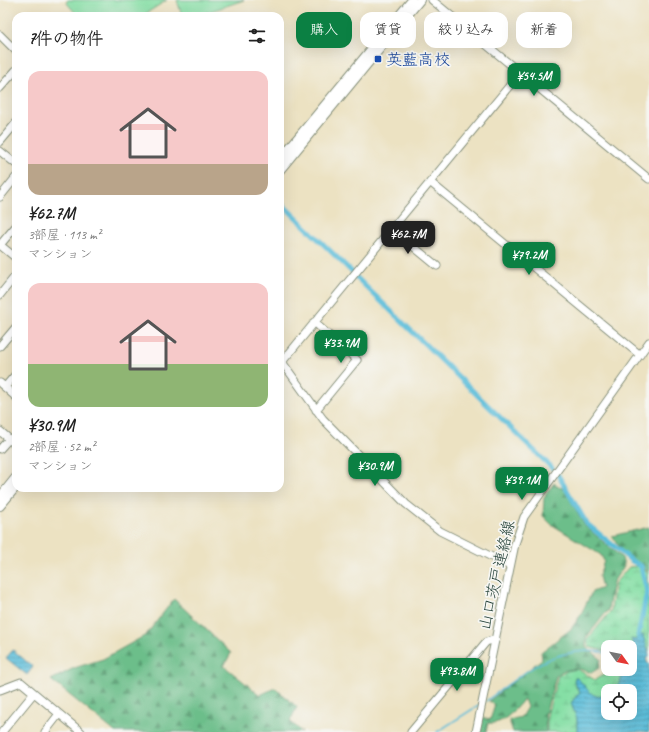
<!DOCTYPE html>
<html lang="ja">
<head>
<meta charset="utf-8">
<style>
  :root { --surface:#fff; --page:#f6f6f6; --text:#222; --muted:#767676; --accent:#0b8043 }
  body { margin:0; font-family:Caveat,"Klee One",sans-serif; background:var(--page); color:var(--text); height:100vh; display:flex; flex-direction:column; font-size:15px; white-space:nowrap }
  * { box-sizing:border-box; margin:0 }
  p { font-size:13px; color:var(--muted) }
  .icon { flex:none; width:22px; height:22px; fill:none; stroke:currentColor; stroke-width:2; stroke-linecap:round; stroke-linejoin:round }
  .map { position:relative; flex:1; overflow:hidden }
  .panel { position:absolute; left:12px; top:12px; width:272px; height:480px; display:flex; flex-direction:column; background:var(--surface); border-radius:12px; box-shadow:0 4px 16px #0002 }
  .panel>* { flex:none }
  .banner { position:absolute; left:296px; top:12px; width:293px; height:36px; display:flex; gap:8px }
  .needle { width:26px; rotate:123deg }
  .buttons { position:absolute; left:601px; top:640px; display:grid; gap:8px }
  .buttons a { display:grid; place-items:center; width:36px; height:36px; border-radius:8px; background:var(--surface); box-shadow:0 4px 16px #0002; font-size:20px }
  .price { position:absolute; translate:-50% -34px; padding:0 9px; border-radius:8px; background:var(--accent); color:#fff; font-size:13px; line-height:26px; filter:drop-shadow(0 1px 2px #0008) }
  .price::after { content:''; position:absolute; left:50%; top:24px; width:12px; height:9px; margin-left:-6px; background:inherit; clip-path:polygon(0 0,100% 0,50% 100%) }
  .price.active { background:#222; color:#fff }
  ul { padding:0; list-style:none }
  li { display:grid; align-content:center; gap:8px; height:212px; padding:0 16px }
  li span { display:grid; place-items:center; height:124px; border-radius:12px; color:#555 }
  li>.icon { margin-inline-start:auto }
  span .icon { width:72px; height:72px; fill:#fffc; stroke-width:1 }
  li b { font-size:17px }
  h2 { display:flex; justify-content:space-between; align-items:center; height:48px; padding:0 16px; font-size:17px }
  .pill { padding:0 14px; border-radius:12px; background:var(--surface); box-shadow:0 4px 16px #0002; font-size:14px; line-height:36px }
  .pill.active { background:var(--accent); color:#fff }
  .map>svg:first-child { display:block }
  .forest { fill:url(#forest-firs); stroke:#467e5f }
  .wetland { fill:url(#wetland-marsh); stroke:#528e6c }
  .garden { fill:#85dfa5; stroke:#528e6c }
  .water { fill:url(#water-rules); stroke:#3d7e87 }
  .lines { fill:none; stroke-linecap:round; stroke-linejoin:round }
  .stream { stroke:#5bbeda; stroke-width:1.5 }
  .canal { stroke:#5bbeda; stroke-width:5 }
  .minor-casing { stroke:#86907b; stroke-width:9 }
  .major-casing { stroke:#86907b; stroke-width:10 }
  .minor { stroke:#fff; stroke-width:7 }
  .major { stroke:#fff; stroke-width:8 }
  .transit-dot { fill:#1a4fb4; stroke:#f6f6f2; stroke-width:1.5 }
  .labels { text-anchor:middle; stroke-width:3.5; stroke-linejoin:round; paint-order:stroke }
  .transit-label { font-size:16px; fill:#164399; stroke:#f6f6f2; text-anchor:start }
  .street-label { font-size:16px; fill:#1f3d34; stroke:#f6f6f2 }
</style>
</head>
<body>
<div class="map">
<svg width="649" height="732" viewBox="0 0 649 732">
  <defs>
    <pattern id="forest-firs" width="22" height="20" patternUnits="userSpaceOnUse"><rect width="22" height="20" fill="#6cbe8a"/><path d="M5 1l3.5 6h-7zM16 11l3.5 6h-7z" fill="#589c72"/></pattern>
    <pattern id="wetland-marsh" width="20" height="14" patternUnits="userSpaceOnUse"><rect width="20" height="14" fill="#85dfa5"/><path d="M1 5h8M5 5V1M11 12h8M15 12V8" fill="none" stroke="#72c08f"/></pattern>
    <pattern id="water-rules" width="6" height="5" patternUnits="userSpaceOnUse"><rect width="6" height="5" fill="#5bbeda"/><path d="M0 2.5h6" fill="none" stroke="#4b9cb2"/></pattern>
  </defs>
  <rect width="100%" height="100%" fill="#f6f6f2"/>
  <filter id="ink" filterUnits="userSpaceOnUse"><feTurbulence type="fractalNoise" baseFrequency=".025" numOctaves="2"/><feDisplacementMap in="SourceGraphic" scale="8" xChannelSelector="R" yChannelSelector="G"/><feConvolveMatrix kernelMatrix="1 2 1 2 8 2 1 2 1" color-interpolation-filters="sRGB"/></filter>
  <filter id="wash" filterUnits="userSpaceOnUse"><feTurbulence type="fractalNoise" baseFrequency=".012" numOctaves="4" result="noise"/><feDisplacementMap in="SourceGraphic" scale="16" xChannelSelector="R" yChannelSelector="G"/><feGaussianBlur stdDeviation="0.9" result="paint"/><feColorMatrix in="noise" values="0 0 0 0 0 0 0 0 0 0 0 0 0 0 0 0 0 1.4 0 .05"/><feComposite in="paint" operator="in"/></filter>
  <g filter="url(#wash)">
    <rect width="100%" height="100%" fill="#ece2c2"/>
    <path class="forest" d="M554,483L565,490L585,526L622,558L624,566L613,582L608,610L586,638V647L601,659L599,668L591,673L577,668L563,671L556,676L545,715L546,732H513L509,720L521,717L527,707L524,699C514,710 504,725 488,723L486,732H479L481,718L490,720L495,705L489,701L542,659L541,652L571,629L580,616L592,592L602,588L599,576L604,561L601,555L551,524L543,516L544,497Z
      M649,527V574L648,571L622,551L612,536Z
      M174,599L231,653L224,666L260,695L275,688L297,707L290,721L302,732H115L51,680L74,668L103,659L146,635Z"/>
    <path class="wetland" d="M641,566L648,573L647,581L649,584V651L637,640H632L636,650L630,662V647H608V652L589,647L587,640L611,611L615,583L629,567Z
      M577,669L595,680L612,669H625L620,683L615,690L608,691V694C588,704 588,684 575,677C573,683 575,687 580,692L571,703L577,719V732H547V716L558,676L567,671Z"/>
    <path class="garden" d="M68,0H167L142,16H78L66,2Z
      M177,0H244L196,16H182Z"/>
    <path class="water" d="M643,635C645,644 649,649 649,657L646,660L649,665V732H577V719L571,703L580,692L574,682L575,677C587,684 590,703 608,694V713H630V691H613L620,683L624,669H630V662L636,651L631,639L636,640L638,636Z
      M13,650L33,667L27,675L6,658Z"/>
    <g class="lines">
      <path class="stream" d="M486,701C519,677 544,652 587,651C595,651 601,651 608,654
        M437,732L479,705"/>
      <path class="canal" d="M280,202L353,273
        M356,277L552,468
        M558,475L587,524L632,561L641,566L647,592L638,636"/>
    </g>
  </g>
  <g filter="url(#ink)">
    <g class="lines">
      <g class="minor-casing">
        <path id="minor" d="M432,0L649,179
          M0,35L16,51
          M0,88L16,70
          M0,142L16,123
          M0,151L16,164
          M430,182L640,355
          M0,197L16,177
          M392,229L437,266
          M0,245L16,226
          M0,245L16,258
          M0,295L16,275
          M314,322L357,360L316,410
          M0,346L16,327
          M280,359L323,419L406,504L440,531L510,566
          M282,362L520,73
          M0,383L16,397
          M5,387L16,374
          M0,431L16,445
          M0,449L9,439
          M0,690L21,682L81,732
          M2,732L34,693
          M45,732L59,714
          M411,732L486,642L496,639
          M476,732L515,544L524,517L649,342"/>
      </g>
      <g class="major-casing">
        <path id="major" d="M280,159L412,0
          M280,170L420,0
          M0,497L16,477
          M0,506L16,487"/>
      </g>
      <use href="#minor" class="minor"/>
      <use href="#major" class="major"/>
    </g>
  </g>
  <rect class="transit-dot" x="374" y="55" width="8" height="8" rx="2"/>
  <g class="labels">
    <g class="transit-label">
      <text x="386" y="65">英藍高校</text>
    </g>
    <g class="street-label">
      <text transform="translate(496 575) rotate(-77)" y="6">山口茨戸連絡線</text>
    </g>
  </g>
</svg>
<div class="buttons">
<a><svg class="needle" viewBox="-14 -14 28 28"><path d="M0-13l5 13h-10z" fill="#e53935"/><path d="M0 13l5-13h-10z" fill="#767676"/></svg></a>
<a><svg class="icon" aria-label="locate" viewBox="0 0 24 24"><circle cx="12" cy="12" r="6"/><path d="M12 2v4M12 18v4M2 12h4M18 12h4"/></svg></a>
</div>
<b class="price" style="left:534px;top:97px">¥54.5M</b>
<b class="price active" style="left:408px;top:255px">¥62.7M</b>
<b class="price" style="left:529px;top:276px">¥79.2M</b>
<b class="price" style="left:341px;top:364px">¥33.9M</b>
<b class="price" style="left:375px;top:487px">¥30.9M</b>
<b class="price" style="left:522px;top:501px">¥39.1M</b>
<b class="price" style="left:457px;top:692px">¥93.8M</b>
<div class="banner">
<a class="pill active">購入</a>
<a class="pill">賃貸</a>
<a class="pill">絞り込み</a>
<a class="pill">新着</a>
</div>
<section class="panel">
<h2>7件の物件<svg class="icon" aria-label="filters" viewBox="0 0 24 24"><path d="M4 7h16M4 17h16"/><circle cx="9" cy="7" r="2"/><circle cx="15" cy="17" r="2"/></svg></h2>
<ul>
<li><span style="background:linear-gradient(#f6c9c9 75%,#b9a48a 0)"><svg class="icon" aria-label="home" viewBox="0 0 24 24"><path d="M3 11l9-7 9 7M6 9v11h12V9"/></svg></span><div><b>¥62.7M</b><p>3部屋 · 113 m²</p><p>マンション</p></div></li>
<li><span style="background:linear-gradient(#f6c9c9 65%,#8fb573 0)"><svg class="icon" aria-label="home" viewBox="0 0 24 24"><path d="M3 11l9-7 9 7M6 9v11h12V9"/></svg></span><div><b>¥30.9M</b><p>2部屋 · 52 m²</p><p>マンション</p></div></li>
</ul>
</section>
</div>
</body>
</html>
